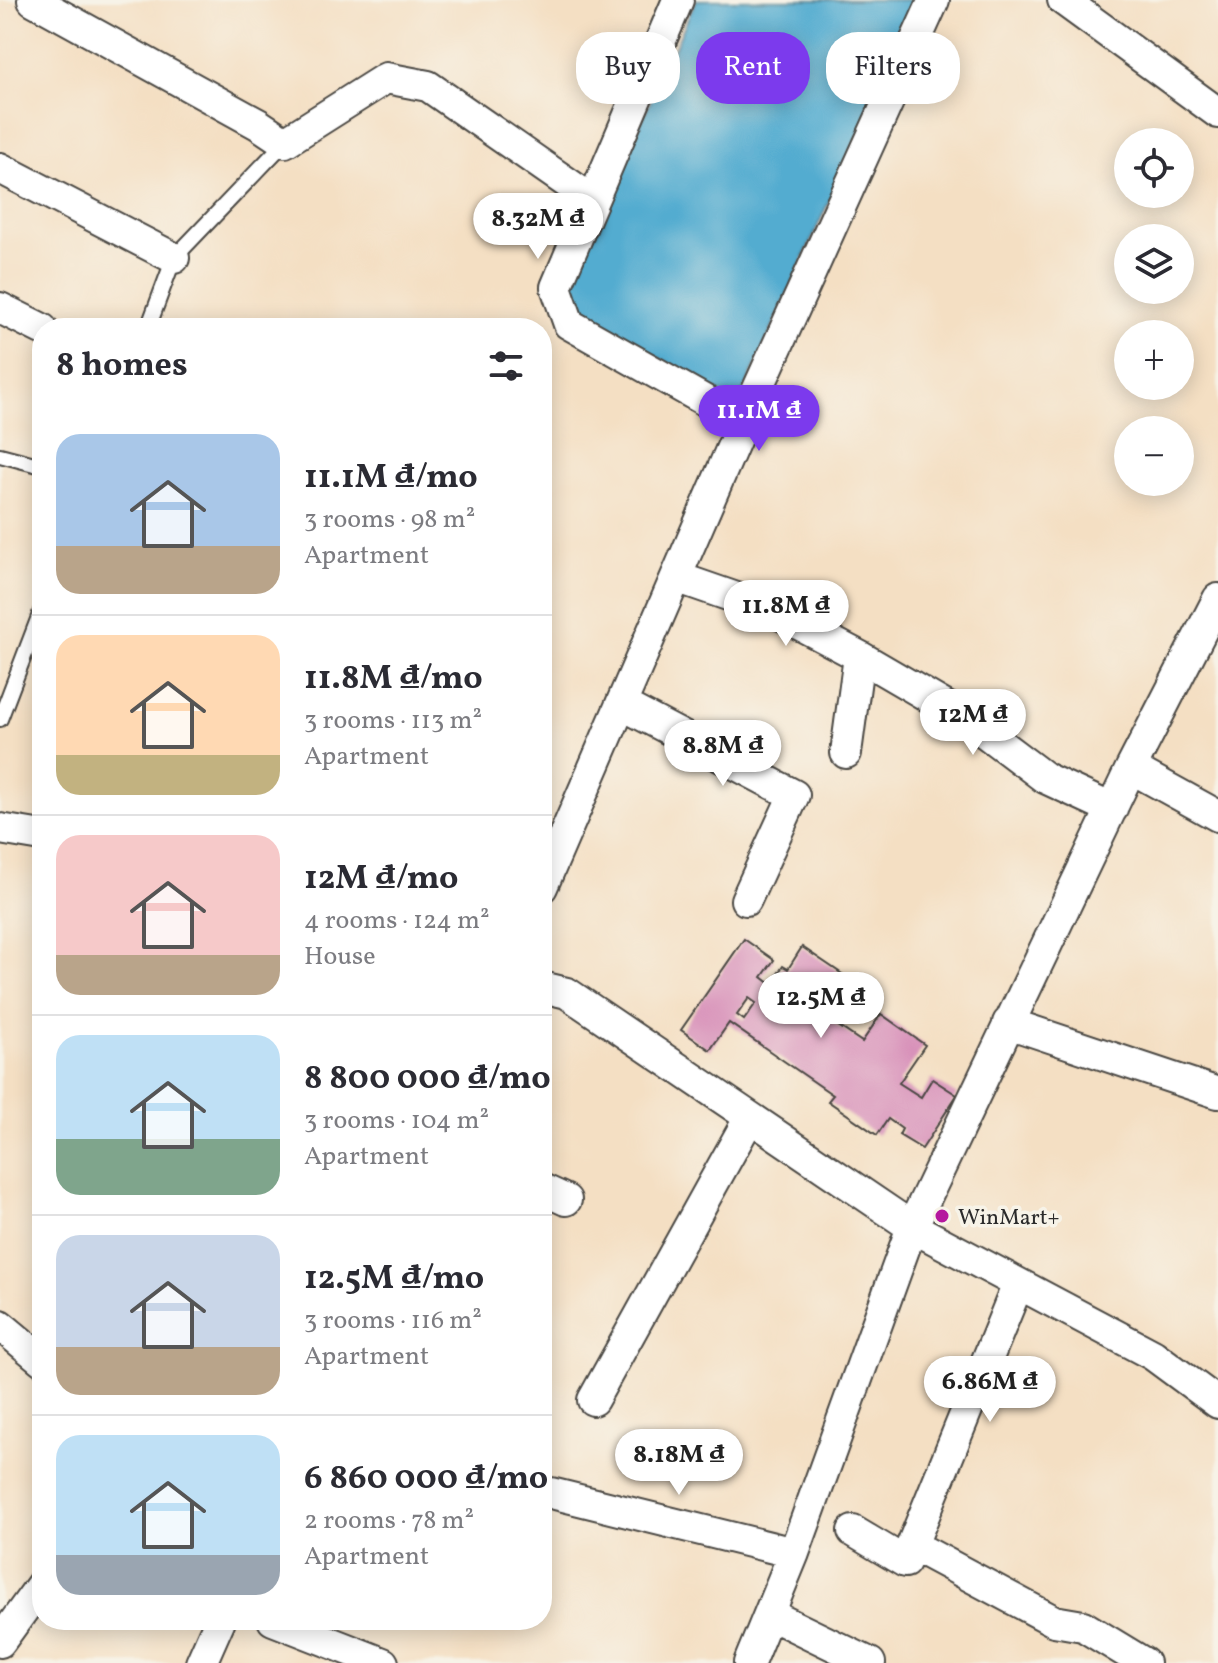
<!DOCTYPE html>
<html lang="en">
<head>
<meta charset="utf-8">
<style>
  :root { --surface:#fff; --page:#f2f2f3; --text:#2b2b33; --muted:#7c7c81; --line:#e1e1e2; --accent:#7c3aed }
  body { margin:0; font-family:Vollkorn,serif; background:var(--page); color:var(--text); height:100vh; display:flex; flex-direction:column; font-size:30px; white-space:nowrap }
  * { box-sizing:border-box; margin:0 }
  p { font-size:26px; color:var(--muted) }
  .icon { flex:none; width:44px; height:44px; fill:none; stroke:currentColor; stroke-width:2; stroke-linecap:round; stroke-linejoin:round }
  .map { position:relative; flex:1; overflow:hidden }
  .panel { position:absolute; left:32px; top:318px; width:520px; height:1312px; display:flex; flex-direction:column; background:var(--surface); border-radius:32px; box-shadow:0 4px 20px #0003 }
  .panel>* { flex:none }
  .top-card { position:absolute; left:576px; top:32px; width:522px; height:72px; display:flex; gap:16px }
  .fabs { position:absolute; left:1114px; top:128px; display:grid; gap:16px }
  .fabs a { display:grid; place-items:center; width:80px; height:80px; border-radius:50%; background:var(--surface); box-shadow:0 4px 20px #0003; font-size:40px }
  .price { position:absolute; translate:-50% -68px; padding:0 18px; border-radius:28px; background:#fff; color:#222; font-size:26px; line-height:52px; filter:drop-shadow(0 2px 4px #0008) }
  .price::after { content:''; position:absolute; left:50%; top:48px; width:24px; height:18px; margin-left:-12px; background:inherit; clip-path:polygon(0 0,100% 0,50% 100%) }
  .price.selected { background:var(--accent); color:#fff }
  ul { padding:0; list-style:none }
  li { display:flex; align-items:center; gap:24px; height:200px; padding:0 24px }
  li+li { border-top:2px solid var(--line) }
  li span { display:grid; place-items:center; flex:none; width:224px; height:160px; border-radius:24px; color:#555 }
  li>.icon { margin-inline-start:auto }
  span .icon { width:96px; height:96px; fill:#fffc; stroke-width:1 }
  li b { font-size:34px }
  h2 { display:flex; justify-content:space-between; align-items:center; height:96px; padding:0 24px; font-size:34px }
  .tag { padding:0 28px; border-radius:32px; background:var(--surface); box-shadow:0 4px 20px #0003; font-size:28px; line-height:72px }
  .tag.selected { background:var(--accent); color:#fff }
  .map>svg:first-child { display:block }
  .water { fill:#53acd0; stroke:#3f6c7e; stroke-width:2 }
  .building { fill:#d891b9; fill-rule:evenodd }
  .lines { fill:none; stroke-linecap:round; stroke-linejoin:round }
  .service-casing { stroke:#494642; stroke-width:18 }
  .minor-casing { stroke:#494642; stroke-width:34 }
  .service { stroke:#fff; stroke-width:14 }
  .minor { stroke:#fff; stroke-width:30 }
  .poi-dot { fill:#b5179e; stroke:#f7f3e8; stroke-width:3 }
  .labels { text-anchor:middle; stroke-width:7; stroke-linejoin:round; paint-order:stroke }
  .poi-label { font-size:22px; fill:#2b2b2b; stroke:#f7f3e8; text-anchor:start }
</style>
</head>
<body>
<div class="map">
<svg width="1218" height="1663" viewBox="0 0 1218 1663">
  <rect width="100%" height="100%" fill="#f7f3e8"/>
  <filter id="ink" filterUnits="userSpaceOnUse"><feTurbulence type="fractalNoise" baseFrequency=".0125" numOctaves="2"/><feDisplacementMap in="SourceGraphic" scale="16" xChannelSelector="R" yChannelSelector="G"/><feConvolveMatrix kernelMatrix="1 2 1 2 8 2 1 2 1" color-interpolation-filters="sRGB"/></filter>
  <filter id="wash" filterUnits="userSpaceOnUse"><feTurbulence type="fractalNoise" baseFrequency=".006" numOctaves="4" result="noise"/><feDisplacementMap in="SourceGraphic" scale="32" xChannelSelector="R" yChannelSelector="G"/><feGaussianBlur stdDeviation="1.8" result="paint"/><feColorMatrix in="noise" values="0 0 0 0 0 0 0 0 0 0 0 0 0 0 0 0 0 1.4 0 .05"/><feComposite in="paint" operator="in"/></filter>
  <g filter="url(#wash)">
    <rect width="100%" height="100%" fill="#f4dfc3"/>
    <path class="water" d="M696,0H919L745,389L735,401L573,309L571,278Z"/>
    <g id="blocks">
      <path class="building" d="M744,939L774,960L762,977L771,984L783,966L788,969L802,947L854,982L828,1019L862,1042L881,1014L925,1045L899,1083L921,1097L932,1079L957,1095L922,1149L899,1135L902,1129L888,1119L877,1135L828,1101L833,1095L729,1023L710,1050L681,1030ZM749,998L756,1003L744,1020L737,1015Z"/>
    </g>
  </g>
  <g filter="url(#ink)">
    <use href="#blocks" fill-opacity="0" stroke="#494642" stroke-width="2"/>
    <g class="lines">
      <g class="service-casing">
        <path id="service" d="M148,328L174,258L285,142
          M0,455L42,466
          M0,719L42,609"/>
      </g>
      <g class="minor-casing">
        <path id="minor" d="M33,0L258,124L285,142L386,78L428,86L592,200
          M678,0L556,287L569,324L743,422
          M1063,0L1218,113
          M0,168L174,258
          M0,308L42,329
          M676,577L774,611L859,656L846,753
          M859,656L967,719L1045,778L1112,809
          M621,704L794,795L746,900
          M1131,768L1218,816
          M0,829L42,836
          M542,887L743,422L934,0
          M542,987L567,993L912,1227L1153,1355L1218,1403
          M1008,1023L1218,1093
          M542,1189L566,1200
          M0,1325L42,1360
          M593,1400L750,1117
          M551,1493L794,1553
          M853,1531L905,1562L912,1545L1054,1621L1083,1626L1144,1663
          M912,1545L1018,1284
          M769,1614L870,1663
          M273,1620L383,1663
          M0,1642L42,1584
          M201,1663L220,1620
          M749,1663L794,1553L912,1227L1131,768L1218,599"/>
      </g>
      <use href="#service" class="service"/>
      <use href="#minor" class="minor"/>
    </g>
  </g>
  <circle class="poi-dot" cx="942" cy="1216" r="8"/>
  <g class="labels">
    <g class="poi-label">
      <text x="958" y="1224">WinMart+</text>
    </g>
  </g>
</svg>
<div class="fabs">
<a><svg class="icon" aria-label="locate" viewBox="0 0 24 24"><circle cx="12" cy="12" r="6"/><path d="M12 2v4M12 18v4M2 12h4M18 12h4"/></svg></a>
<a><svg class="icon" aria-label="layers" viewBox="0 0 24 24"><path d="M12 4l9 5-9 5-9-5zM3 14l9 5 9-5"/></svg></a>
<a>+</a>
<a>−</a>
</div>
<b class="price" style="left:538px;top:261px">8.32M ₫</b>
<b class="price selected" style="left:759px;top:453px">11.1M ₫</b>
<b class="price" style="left:786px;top:648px">11.8M ₫</b>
<b class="price" style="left:973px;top:757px">12M ₫</b>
<b class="price" style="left:723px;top:788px">8.8M ₫</b>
<b class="price" style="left:821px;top:1040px">12.5M ₫</b>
<b class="price" style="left:990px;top:1424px">6.86M ₫</b>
<b class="price" style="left:679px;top:1497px">8.18M ₫</b>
<div class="top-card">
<a class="tag">Buy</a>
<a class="tag selected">Rent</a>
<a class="tag">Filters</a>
</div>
<section class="panel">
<h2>8 homes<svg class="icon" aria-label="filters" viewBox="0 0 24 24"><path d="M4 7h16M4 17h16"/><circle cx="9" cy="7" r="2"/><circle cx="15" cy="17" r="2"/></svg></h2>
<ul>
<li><span style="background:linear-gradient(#a9c7e8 70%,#b9a48a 0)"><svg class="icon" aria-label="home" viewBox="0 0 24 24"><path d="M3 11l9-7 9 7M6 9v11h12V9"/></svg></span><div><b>11.1M ₫/mo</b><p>3 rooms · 98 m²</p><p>Apartment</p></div></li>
<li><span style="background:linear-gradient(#ffd9b3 75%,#c2b280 0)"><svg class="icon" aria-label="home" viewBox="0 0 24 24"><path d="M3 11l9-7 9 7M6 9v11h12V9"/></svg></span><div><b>11.8M ₫/mo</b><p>3 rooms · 113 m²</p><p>Apartment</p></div></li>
<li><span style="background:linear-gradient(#f6c9c9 75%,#b9a48a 0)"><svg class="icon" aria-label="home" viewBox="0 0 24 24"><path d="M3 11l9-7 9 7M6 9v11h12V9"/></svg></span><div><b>12M ₫/mo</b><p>4 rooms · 124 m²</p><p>House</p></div></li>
<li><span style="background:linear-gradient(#bfe0f5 65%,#7fa58c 0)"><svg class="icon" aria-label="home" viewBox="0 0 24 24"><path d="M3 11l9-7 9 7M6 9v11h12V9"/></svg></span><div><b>8 800 000 ₫/mo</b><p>3 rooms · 104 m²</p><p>Apartment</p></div></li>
<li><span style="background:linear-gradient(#c9d6e8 70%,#b9a48a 0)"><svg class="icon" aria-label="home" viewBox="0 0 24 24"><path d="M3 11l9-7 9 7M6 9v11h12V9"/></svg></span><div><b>12.5M ₫/mo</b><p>3 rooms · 116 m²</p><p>Apartment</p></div></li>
<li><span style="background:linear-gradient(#bfe0f5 75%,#9aa5b1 0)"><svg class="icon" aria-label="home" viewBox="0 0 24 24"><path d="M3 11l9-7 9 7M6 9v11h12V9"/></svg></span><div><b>6 860 000 ₫/mo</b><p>2 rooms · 78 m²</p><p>Apartment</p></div></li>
</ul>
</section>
</div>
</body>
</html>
